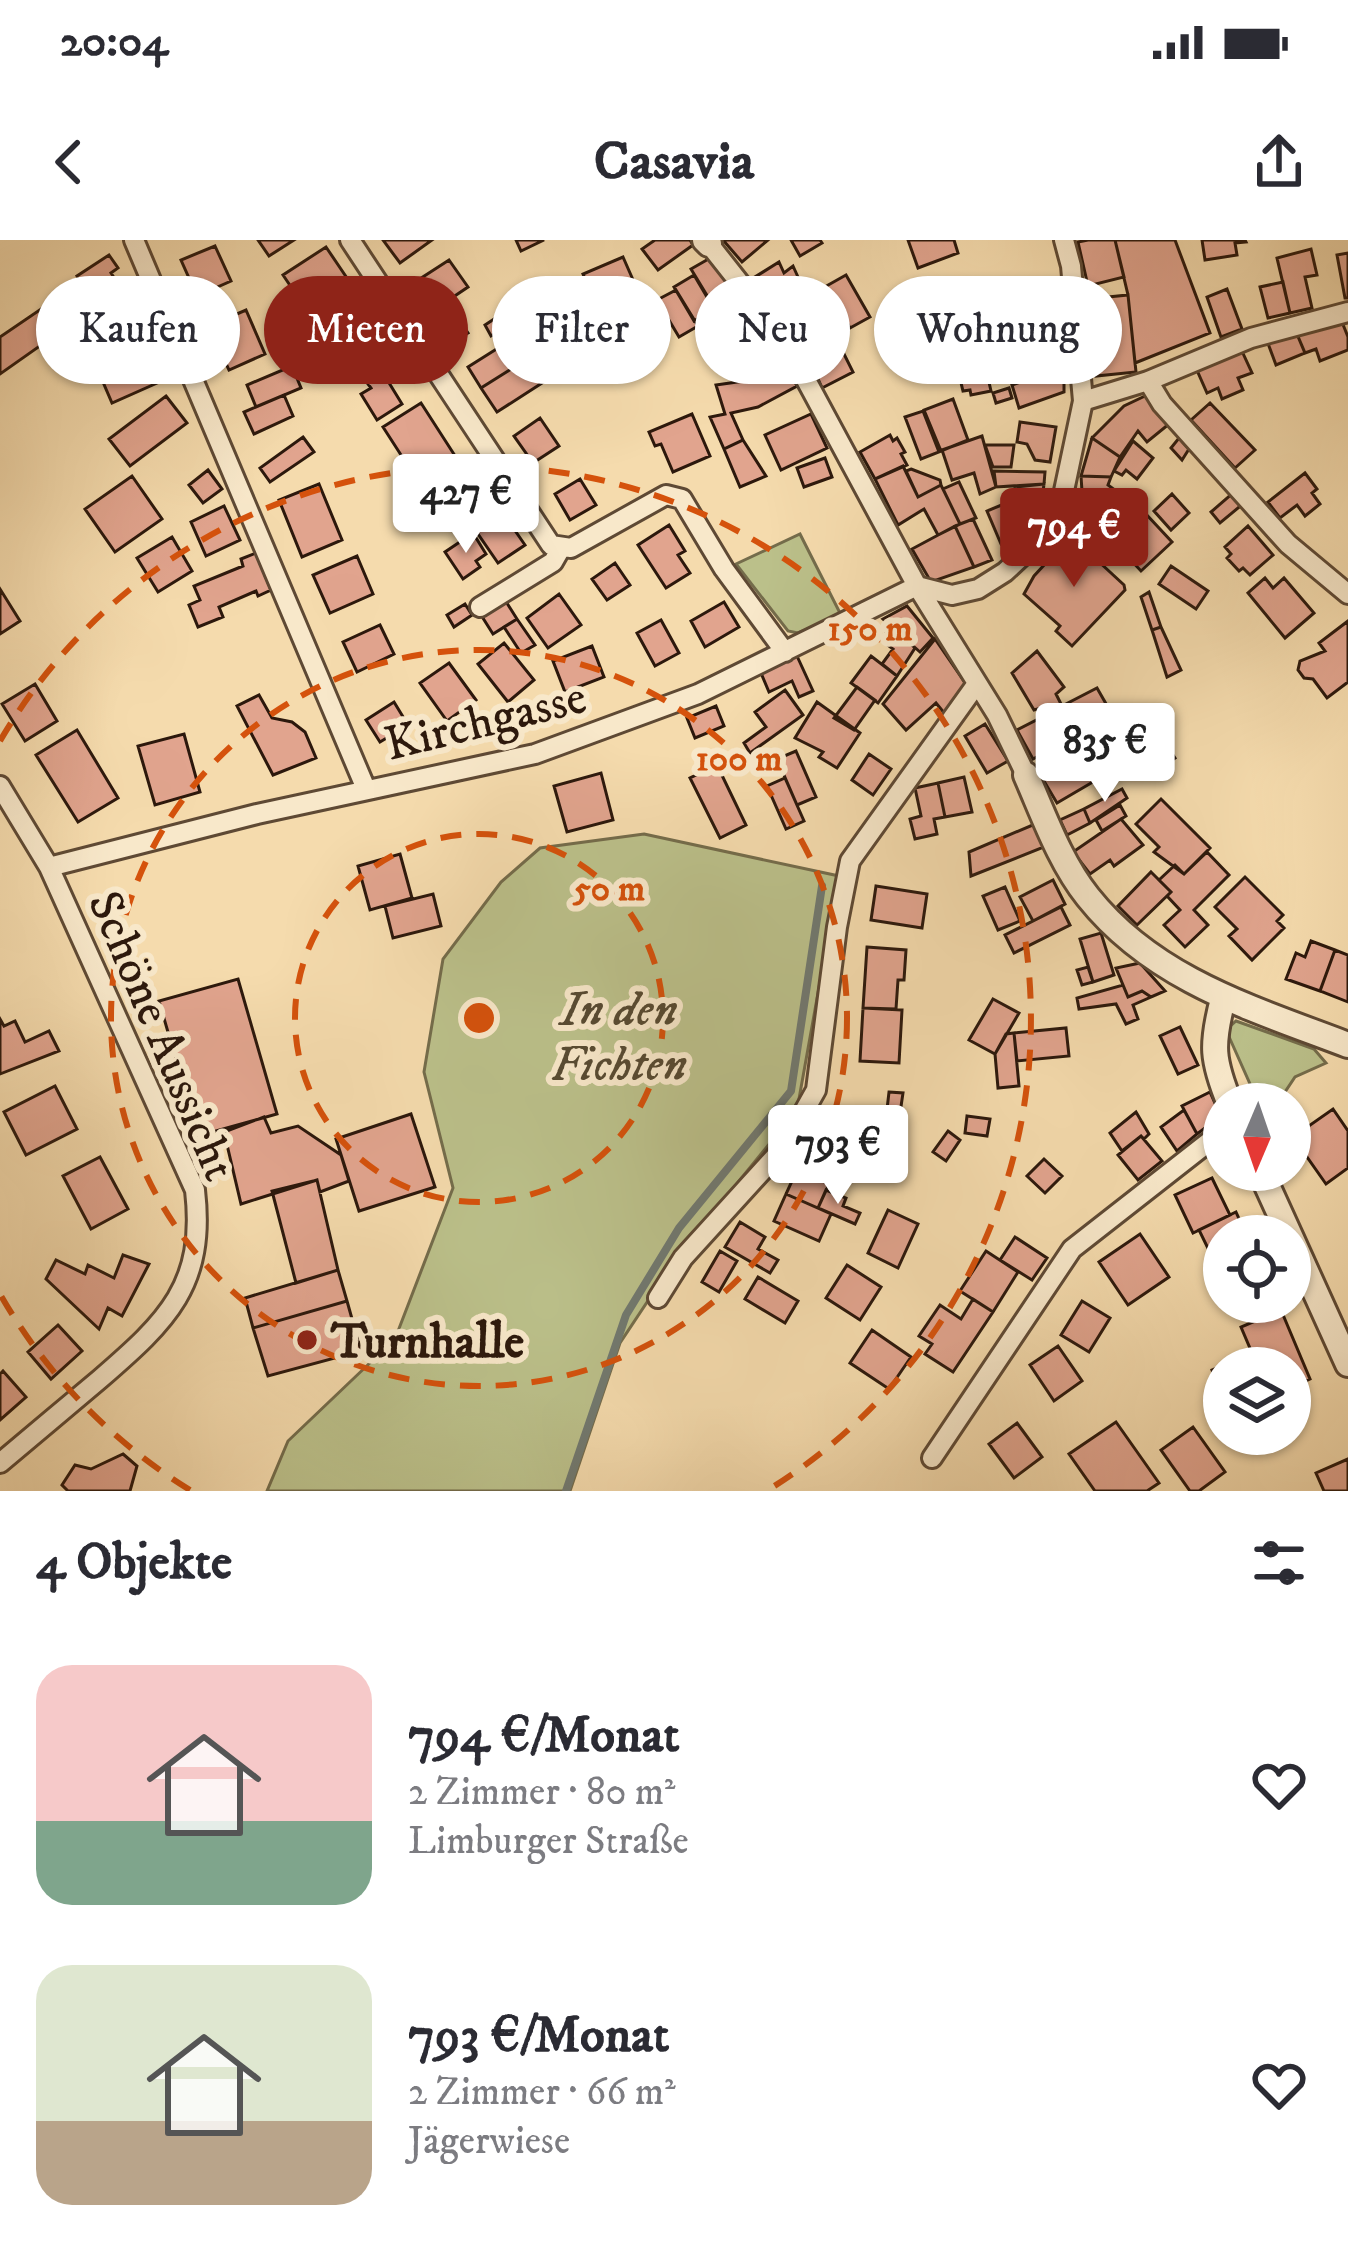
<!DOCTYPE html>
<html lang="de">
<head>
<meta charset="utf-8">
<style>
  :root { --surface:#fff; --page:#f2f2f3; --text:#2b2b33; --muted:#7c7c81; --accent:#8f2418 }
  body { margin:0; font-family:"IM FELL DW Pica",serif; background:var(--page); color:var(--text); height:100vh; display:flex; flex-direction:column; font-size:45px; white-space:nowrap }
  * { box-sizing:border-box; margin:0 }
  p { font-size:39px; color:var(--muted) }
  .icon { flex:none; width:66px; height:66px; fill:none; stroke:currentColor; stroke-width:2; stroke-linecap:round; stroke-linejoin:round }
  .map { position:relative; height:1251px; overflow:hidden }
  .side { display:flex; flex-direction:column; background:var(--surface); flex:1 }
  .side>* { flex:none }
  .banner { position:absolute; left:36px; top:36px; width:1278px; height:108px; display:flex; gap:24px }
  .needle { width:78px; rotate:182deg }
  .buttons { position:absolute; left:1203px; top:843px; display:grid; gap:24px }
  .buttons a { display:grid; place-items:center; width:108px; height:108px; border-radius:50%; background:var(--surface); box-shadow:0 3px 9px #0004; font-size:60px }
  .price { position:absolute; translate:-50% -102px; padding:0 27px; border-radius:12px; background:#fff; color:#222; font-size:39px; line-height:78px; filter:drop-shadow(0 3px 6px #0008) }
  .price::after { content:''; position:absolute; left:50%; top:72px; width:36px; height:27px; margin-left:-18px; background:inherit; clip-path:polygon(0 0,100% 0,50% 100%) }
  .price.active { background:var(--accent); color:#fff }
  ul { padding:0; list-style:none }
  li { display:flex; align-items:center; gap:36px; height:300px; padding:0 36px }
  li span { display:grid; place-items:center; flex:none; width:336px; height:240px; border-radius:36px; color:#555 }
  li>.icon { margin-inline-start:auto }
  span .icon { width:144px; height:144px; fill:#fffc; stroke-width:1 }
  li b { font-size:51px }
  h2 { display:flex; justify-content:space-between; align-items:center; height:144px; padding:0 36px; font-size:51px }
  .pill { padding:0 42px; border-radius:54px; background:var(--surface); box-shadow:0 3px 9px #0004; font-size:42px; line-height:108px }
  .pill.active { background:var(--accent); color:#fff }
  .status { display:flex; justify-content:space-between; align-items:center; height:84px; padding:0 60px; background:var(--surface); direction:ltr }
  .status svg { height:33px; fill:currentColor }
  header { display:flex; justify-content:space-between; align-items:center; height:156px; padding:0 36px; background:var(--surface); font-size:54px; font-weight:800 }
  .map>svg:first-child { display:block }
  .green { fill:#bbc08a; stroke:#746c4b; stroke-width:3 }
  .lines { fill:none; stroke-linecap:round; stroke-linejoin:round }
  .stream { stroke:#717970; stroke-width:8 }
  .building { fill:#e1a48e; stroke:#2c180c; stroke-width:3 }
  .minor-casing { stroke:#5e4934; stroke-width:24 }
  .tertiary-casing { stroke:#5e4934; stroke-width:30 }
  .minor { stroke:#f8e8ca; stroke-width:18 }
  .tertiary { stroke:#f8e8ca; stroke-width:24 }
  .ring { fill:none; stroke:#d5520c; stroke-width:6; stroke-dasharray:21 15 }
  .poi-dot { fill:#8f2418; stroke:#f8e8ca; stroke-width:4.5 }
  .labels { text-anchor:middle; stroke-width:12; stroke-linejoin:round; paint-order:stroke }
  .street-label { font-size:48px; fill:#2c180c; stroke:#f8e8ca }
  .park-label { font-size:48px; font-style:italic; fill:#574a32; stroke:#f8e8ca }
  .poi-label { font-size:48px; font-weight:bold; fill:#2c180c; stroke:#f8e8ca; text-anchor:start }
  .centre { fill:#d5520c; stroke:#f8e8ca; stroke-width:6 }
  .ring-label { font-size:36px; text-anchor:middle; font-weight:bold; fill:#d5520c; stroke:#f8e8ca; stroke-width:12; stroke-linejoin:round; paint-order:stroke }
</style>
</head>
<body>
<div class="status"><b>20:04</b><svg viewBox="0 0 49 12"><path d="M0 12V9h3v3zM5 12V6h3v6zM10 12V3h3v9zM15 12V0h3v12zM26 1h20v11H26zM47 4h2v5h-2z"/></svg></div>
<header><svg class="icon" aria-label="back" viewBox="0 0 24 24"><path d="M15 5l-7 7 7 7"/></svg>Casavia<svg class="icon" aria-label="share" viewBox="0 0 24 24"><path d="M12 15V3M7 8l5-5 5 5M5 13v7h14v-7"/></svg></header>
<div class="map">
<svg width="1348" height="1251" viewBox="0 0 1348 1251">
  <rect width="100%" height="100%" fill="#f5dbad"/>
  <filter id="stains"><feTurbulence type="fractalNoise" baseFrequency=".00167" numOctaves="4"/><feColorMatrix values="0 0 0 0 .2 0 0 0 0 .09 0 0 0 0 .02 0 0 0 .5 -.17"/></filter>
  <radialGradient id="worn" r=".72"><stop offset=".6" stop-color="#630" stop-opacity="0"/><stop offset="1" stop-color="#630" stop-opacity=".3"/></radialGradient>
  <path class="green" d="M800,294L841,375L798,393L788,391L736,324Z
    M644,594L839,636L797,870L677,1017L620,1103L570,1251H267L288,1201L395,1099L453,948L424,832L443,719L501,642L540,608Z
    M1236,781L1314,809L1326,823L1295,837L1277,864H1259L1226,790Z"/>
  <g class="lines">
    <path class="stream" d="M566,1251L626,1075L679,988L791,851L822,646"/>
  </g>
  <path class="building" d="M258,0H294L269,16Z
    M383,0H432L400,23Z
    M516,0H544L521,11Z
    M655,0H690L693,5L658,30L642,9Z
    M723,0H768L742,22Z
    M791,0H820L822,3L800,16Z
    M908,0H954L958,13L918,28Z
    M1088,0H1115L1124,37L1088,46L1078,2Z
    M1115,0H1175L1210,93L1135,123L1128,55Z
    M1202,0H1245L1246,2L1235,3L1237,15L1205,20Z
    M215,6L231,41L197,56L181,20Z
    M326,7L349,41L306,69L283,35Z
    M1311,9L1317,35L1305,37L1312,68L1290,73L1277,18Z
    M1348,13V58H1345L1337,15Z
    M109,15L118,28L111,33L131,63L106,80L77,36Z
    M623,17L655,90L615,107L583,34Z
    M712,17L731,50L711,62L691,29Z
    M449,20L468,47L431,72L412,44Z
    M779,22L784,33L793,26L807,57L782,71L755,37Z
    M694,35L714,69L694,81L674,47Z
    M846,35L870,77L850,88L842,73L797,99L782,71Z
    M1283,42L1290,73L1268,78L1260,47Z
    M1227,49L1242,89L1221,97L1207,57Z
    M676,50L698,86L679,97L657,60Z
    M1128,55L1136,132L1096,136L1088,59Z
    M47,65L64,89L0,134V97Z
    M511,68L518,79L491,96L485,85Z
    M246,70L265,114L229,130L209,86Z
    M131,71L135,79L150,73L162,100L117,119L105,91L119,85L116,77Z
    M358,72L380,106L346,129L323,95Z
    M455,73L468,93L452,102L439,83Z
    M1340,77L1348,97V110L1320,121L1316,109L1305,113L1297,94Z
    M1294,87L1305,113L1276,125L1266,98Z
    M514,98L527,119L481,148L468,127Z
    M841,108L853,132L822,148L811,123Z
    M142,109L157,143L112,163L97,128Z
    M1241,109L1252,133L1238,138L1243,150L1222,159L1218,148L1207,153L1196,128Z
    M983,116L991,151L971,155L970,150L963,151L956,122Z
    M527,119L542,143L497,172L481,148Z
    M785,121L797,146L758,167L731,173L743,200L724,209L710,177L725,174L716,145L744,141Z
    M292,126L301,148L256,167L247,145Z
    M1064,126V152L1019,168L1012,145Z
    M383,133L402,164L377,180L361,154L371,148L368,144L371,140Z
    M1009,148L1012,158L996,163L993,153Z
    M284,155L293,176L254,194L244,172Z
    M166,156L187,183L130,226L109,199Z
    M1145,156L1169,184L1147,202L1138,191L1120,217L1092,198L1124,166Z
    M953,159L968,200L941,211L924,170Z
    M421,163L459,222L421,246L383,187Z
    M1210,163L1255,210L1235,228L1191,180Z
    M923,171L939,212L921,219L905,177Z
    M692,174L710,216L673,232L661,204L655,206L649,192Z
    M811,174L827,208L781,230L765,195Z
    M540,178L559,206L533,223L514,196Z
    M1020,182L1056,187L1050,222L1035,220L1027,204L1017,202Z
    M890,195L893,201L897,198L905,212L901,214L907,225L875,239L860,212Z
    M982,196L996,247L980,254L974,233L952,240L942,210Z
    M303,197L314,212L270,242L260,228Z
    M1092,198L1120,217L1111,237L1081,236Z
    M1179,198L1189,209L1182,220L1171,208Z
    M743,200L766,236L740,247L724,209Z
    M1133,201L1153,218L1137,239L1126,230L1122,235L1114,231Z
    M985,205H1014L1011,227H993Z
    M825,218L832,237L804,247L797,228Z
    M903,226L918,257L941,245L960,284L938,295L924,269L898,285L875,239Z
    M911,229L940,240L941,245L918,257L906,231Z
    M208,230L222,249L203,263L189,245Z
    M994,231L1045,232L1044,244L996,247Z
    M1305,233L1317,249L1312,253L1320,264L1305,276L1297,265L1280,278L1268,262Z
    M132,236L162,279L115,312L85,269Z
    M1081,236L1111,237L1108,245L1127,259L1097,284L1083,267Z
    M580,239L596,265L570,280L555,254Z
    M959,242L976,278L960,284L943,249Z
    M319,244L342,300L302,317L279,260Z
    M1044,244L1042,260L1015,257V247Z
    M485,247L525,305L498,323L458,265Z
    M1234,252L1244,263L1220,283L1211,272Z
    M1172,254L1189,273L1171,290L1154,271Z
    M1004,264L1017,296L1001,304L987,271Z
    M224,266L240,300L206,316L191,282Z
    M1015,266L1035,270L1017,296L1007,269Z
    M1123,268L1135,283L1114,302L1101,286Z
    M1145,273L1172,302L1141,331L1114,302Z
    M973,279L992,320L974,327L955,286Z
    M669,285L685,311L678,315L690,333L666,348L638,305Z
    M955,286L974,327L931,342L912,309Z
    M1248,286L1273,315L1250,335L1243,328L1239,331L1227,318L1231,314L1225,307Z
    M473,293L486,314L476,321L480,327L463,339L445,312Z
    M1071,296L1124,345L1125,350L1072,406L1056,391L1060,386L1024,354L1034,336Z
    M172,297L192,331L158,352L137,318Z
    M256,313L271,350L258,356L256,351L219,367L223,377L198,387L189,365L200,360L194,346L243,326L241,319Z
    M357,316L373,354L330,373L313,335Z
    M615,323L630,345L607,360L592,339Z
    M1171,326L1208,351L1196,369L1159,344Z
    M1265,338L1273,348L1284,338L1314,373L1285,398L1248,353Z
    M0,349L20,381L0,394Z
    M1149,352L1161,387L1152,390L1141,357Z
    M559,354L581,385L548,408L527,378Z
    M505,360L517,379L493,394L481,375Z
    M724,362L739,387L705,407L691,381Z
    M465,364L472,375L454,387L447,375Z
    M907,366L933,398L920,412L883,379Z
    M517,379L535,405L521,413L504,387Z
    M661,380L679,413L655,426L637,393Z
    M1348,381V442L1327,458L1313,439L1304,438L1298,430L1300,421L1325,411L1319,403Z
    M380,385L394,414L357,432L343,402Z
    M890,385L915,408L897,436L882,424L893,409L885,403L890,397L884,391Z
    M1161,387L1181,430L1167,437L1152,390Z
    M935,399L968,447L945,474L936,463L906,490L883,464Z
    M504,403L534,440L508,462L478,424Z
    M592,406L604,437L565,452L553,421Z
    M1037,411L1064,447L1056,454L1062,466L1097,448L1113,476L1033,519L1017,490L1048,474L1045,467L1034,470L1012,433Z
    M797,416L813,451L799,457L792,441L769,452L761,433Z
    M871,416L897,436L878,463L851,443Z
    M449,423L476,460L447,481L420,443Z
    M35,444L57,481L25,501L2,464Z
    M857,447L875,460L854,490L834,478Z
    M785,450L803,475L750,513L744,503L766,487L755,472Z
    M259,455L272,478L292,482L305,492L316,518L273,535L237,466Z
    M394,462L408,485L380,502L366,480Z
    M817,462L860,493L837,528L819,517L823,512L795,498Z
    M716,466L724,486L695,498L687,478Z
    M1162,480L1169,492L1162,498L1175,518L1144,539L1129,516L1155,499L1148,489Z
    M985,484L1008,521L987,533L965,496Z
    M77,490L118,558L78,582L36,515Z
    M184,494L200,552L155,565L138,506Z
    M1088,499L1100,520L1095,523L1103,536L1057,563L1038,531L1058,520L1062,525L1075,517L1071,509Z
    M796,511L816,557L797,565L777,519Z
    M869,514L891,529L873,555L852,540Z
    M717,525L746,585L720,598L690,538Z
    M601,533L613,580L567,592L554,546Z
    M964,537L972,572L945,577L938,543Z
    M785,538L804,581L786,589L767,546Z
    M938,543L945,577L934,579L937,594L915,599L910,579L921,576L915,548Z
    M1122,549L1127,558L1090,583L1084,569Z
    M1161,559L1210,608L1184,634L1154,612L1159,607L1136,584Z
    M1120,565L1126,576L1102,591L1096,580Z
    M1084,569L1090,583L1067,595L1060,580Z
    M1121,579L1143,605L1114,626L1110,620L1090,634L1073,612Z
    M1035,584L1044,607L971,636L969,612Z
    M1207,612L1229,635L1194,670L1208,685L1185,707L1164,685L1180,670L1167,656L1171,652L1159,640L1175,625L1184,634Z
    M400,614L412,658L370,670L358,626Z
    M1151,632L1171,652L1137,685L1118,666Z
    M1245,637L1283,675L1277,681L1284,688L1252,720L1229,696L1237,689L1215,667Z
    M1053,640L1065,664L1033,681L1020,657Z
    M876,646L927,654L922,688L871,680Z
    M1005,647L1020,681L998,690L983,656Z
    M433,654L441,686L393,698L385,666Z
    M1061,667L1070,685L1014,713L1005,695Z
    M1101,693L1114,735L1093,742L1080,699Z
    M1311,701L1335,710L1320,751L1286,739L1296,713L1305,717Z
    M867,707L906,710L904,740H898L896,769L863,768Z
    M1335,710L1348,715V762L1320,751Z
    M1140,723L1165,751L1151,757L1142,751L1128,757L1116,728Z
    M1088,727L1093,742L1082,745L1077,730Z
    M238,739L277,874L198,896L159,761Z
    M1123,745L1128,757L1142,751L1151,757L1133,765L1138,779L1126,784L1116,764L1079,769L1077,758Z
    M993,759L1019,773L995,814L969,800Z
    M863,768L902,770L899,823L860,821Z
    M0,779L4,786L15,781L25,802L49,791L59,811L0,834Z
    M1180,787L1198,825L1178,834L1160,796Z
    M1066,788L1069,816L1017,821L1014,793Z
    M1014,793L1019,846L998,848L995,814L1006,794Z
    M55,846L77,889L26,915L4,872Z
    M889,852L903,853L899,880L886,878Z
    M1210,852L1221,876L1197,894L1182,866Z
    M1333,869L1348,891V928L1326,944L1293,897Z
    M832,870L862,889L844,920L813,901Z
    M1184,870L1197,894L1177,911L1161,887Z
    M1136,872L1149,894L1144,899L1141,896L1122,911L1110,893Z
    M411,874L435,947L359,971L336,899Z
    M967,876L990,879L987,896L965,893Z
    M264,877L271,893L298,886L341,915L349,941L320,952L317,940L241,964L224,892Z
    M862,889L870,892L861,924L846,915Z
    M948,891L960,900L946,921L933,912Z
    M1141,896L1162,921L1138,940L1118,915Z
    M100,917L128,969L91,989L63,936Z
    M1044,919L1062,936L1045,953L1027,936Z
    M797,930L829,944L818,968L786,954Z
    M1212,938L1230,975L1193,993L1175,955Z
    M317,940L338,1030L296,1043L272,951Z
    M826,950L846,958L843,966L860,973L855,984L818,968Z
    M786,954L831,974L819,1001L774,981Z
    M888,970L918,984L898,1028L868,1013Z
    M1236,972L1247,996H1224V1029L1219,1031L1199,990Z
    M740,982L765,997L758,1009L778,1020L770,1033L725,1007Z
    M1140,994L1169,1037L1128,1065L1099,1022Z
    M1015,997L1047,1018L1032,1040L1000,1020Z
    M720,1011L737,1021L719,1052L702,1042Z
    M986,1011L1018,1032L993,1072L960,1051Z
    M123,1015L149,1024L122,1076L108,1068L99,1089L46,1039L56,1020L85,1034L88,1025L114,1038Z
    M847,1025L881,1047L860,1080L826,1058Z
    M338,1030L347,1061L253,1088L245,1058Z
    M758,1037L798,1061L785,1083L745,1059Z
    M973,1059L993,1072L953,1132L925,1114L932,1104L919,1096L940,1065L961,1079Z
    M347,1061L361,1111L268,1136L253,1088Z
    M1082,1061L1110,1078L1089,1112L1061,1095Z
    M1281,1070L1310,1139L1290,1148V1128H1224V1159L1212,1130L1252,1113L1241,1087Z
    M58,1085L82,1111L51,1139L28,1112Z
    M872,1090L911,1117L889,1149L850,1123Z
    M1058,1106L1082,1141L1054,1161L1030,1125Z
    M3,1131L26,1157L0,1180V1134Z
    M1116,1182L1159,1243L1147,1251H1095L1069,1214Z
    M1017,1183L1042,1217L1014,1238L989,1204Z
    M1193,1187L1225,1232L1199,1251H1190L1161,1210Z
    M1239,1194H1286L1246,1211Z
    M123,1214L137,1226L130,1251H68L62,1245L75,1225L91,1229Z
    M1348,1219V1251H1324L1316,1233Z"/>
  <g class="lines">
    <g class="minor-casing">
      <path id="minor" d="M134,0L366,549
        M350,0L551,305L571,308L666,255L682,259L724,329L785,412
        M709,4L784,99L917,346L997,475L1026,535
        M1148,141L1162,164L1288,304L1348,354
        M1083,161L1148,141L1251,98L1348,72
        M917,346L952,355L978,349L1005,332L1049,291L1061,265L1083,161L1071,26L1064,0
        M480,367L553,322L561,308
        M0,546L49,627L195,950C206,1045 167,1081 100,1139C67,1167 33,1195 0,1223
        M49,627L257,574L535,514L698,454L917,346
        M658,1058L683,1018L784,907L816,850L837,687L850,621L976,445
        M932,1218L1072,1009L1224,890"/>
    </g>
    <g class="tertiary-casing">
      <path id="tertiary" d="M705,0L709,4
        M1026,535C1044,576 1060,622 1088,657C1154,740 1254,769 1348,805
        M1223,759C1211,805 1212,820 1230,864
        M1260,930L1290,996
        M1290,996L1348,1124"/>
    </g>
    <use href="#minor" class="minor"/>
    <use href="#tertiary" class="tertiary"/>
  </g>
  <g class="ring">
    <circle cx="479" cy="778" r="184"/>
    <circle cx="479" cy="778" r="368"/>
    <path d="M190 1250A553 553 0 0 1 0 1054M0 501A553 553 0 1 1 768 1250"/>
  </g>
  <circle class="poi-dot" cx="307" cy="1100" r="12"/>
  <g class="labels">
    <g class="street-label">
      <text transform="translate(485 479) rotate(-14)" y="17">Kirchgasse</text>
      <text transform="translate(164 795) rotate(67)" y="17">Schöne Aussicht</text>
    </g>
    <g class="park-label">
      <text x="619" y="785">In den<tspan x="619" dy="55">Fichten</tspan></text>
    </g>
    <g class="poi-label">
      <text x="331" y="1117">Turnhalle</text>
    </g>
  </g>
  <circle cx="479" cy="778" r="18" class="centre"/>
  <g class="ring-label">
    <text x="870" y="400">150 m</text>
    <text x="739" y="530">100 m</text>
    <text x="609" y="660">50 m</text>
  </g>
  <rect width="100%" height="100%" filter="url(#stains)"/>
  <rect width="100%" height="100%" fill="url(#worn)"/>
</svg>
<div class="buttons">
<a><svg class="needle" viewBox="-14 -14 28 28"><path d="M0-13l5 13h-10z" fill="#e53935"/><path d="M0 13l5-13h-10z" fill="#7c7c81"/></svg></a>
<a><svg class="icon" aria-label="locate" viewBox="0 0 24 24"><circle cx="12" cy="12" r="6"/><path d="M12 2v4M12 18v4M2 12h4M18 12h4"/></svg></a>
<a><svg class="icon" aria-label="layers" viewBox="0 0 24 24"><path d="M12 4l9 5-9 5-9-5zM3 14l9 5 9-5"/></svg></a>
</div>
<b class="price" style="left:466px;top:316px">427 €</b>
<b class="price active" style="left:1074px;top:350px">794 €</b>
<b class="price" style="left:1105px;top:565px">835 €</b>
<b class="price" style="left:838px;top:967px">793 €</b>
<div class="banner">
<a class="pill">Kaufen</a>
<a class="pill active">Mieten</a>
<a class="pill">Filter</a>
<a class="pill">Neu</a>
<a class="pill">Wohnung</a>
</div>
</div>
<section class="side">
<h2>4 Objekte<svg class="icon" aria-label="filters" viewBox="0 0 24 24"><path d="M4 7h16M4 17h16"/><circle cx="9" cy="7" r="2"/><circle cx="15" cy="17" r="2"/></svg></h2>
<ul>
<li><span style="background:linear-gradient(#f6c9c9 65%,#7fa58c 0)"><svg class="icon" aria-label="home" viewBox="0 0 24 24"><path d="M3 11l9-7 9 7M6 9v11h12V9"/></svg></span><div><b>794 €/Monat</b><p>2 Zimmer · 80 m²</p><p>Limburger Straße</p></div><svg class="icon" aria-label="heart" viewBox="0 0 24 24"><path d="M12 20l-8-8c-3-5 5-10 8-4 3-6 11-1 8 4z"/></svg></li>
<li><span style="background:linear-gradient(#dfe7d0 65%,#b9a48a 0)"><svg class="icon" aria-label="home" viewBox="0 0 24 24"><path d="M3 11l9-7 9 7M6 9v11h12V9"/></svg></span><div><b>793 €/Monat</b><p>2 Zimmer · 66 m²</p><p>Jägerwiese</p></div><svg class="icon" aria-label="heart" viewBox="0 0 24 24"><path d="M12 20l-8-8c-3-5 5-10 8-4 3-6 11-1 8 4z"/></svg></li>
</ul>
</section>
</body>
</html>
